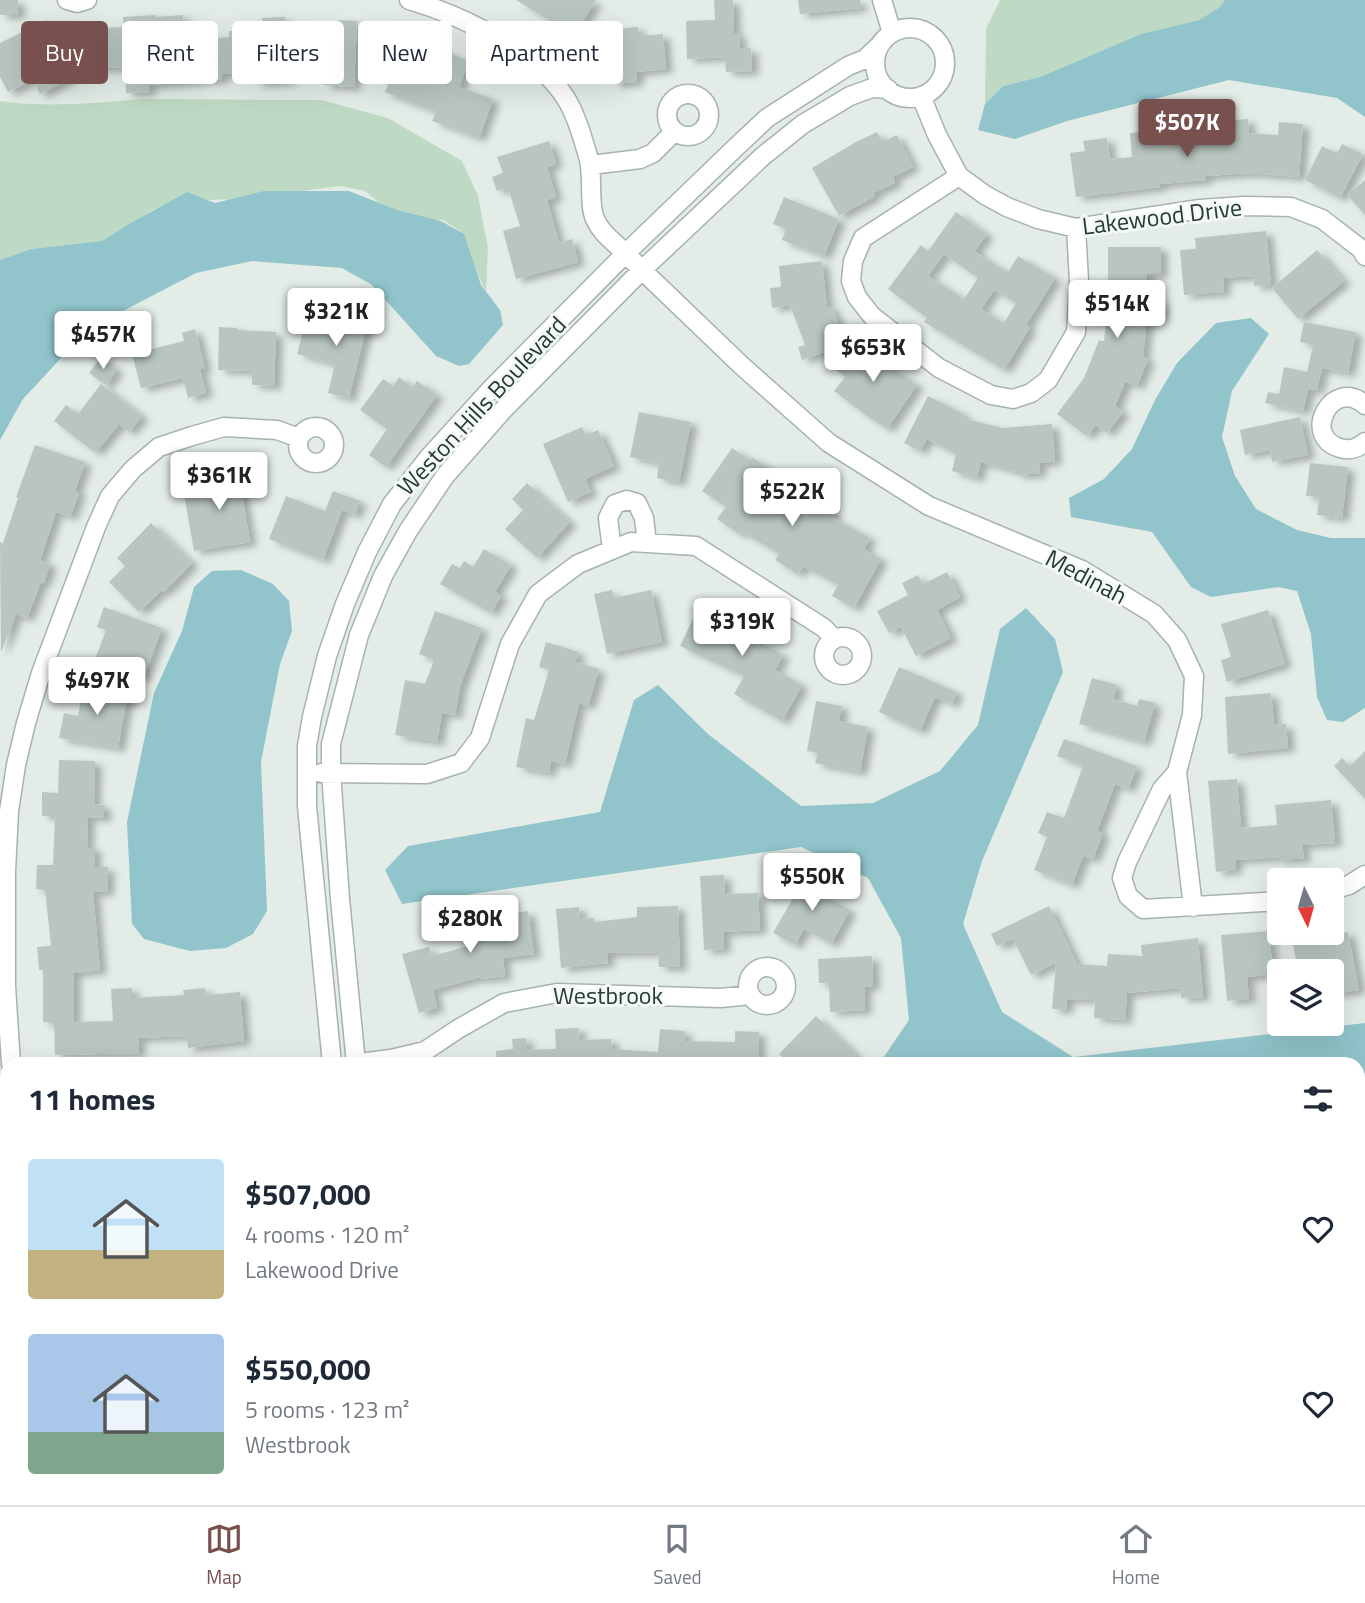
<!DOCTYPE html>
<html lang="en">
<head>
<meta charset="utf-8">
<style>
  :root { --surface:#fff; --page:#f6f6f7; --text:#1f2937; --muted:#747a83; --line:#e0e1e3; --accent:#78504e }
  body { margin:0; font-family:"Titillium Web",sans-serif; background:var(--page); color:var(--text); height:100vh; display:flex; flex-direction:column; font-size:26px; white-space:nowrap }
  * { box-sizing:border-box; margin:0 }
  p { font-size:23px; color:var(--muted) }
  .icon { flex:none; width:38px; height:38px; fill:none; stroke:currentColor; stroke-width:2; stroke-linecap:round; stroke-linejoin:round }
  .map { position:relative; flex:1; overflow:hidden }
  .side { position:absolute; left:0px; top:1057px; width:1365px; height:448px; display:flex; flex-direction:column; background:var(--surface); border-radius:21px 21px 0 0; box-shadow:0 7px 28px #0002 }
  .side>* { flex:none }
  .hud { position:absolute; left:21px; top:21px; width:700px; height:63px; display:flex; gap:14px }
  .needle { width:46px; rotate:175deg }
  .tools { position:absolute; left:1267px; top:868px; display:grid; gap:14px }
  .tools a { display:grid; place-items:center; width:77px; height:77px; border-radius:7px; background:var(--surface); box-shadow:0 7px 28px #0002; font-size:35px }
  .price { position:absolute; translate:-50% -60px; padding:0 16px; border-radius:7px; background:#fff; color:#222; font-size:23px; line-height:46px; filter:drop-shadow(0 2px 4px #0008) }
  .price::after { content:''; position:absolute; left:50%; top:42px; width:21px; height:16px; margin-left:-10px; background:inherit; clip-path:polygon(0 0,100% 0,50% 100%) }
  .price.selected { background:var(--accent); color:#fff }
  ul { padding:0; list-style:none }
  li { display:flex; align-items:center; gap:21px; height:175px; padding:0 28px }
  li span { display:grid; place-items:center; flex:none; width:196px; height:140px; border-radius:7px; color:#555 }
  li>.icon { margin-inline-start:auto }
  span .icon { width:84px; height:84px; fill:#fffc; stroke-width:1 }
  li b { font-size:30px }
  h2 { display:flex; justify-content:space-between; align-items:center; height:84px; padding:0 28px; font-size:30px }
  .pill { padding:0 24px; border-radius:7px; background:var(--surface); box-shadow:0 7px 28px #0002; font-size:24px; line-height:63px }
  .pill.selected { background:var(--accent); color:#fff }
  .tab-bar { display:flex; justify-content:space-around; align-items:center; height:98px; border-top:2px solid var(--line); background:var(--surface); font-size:19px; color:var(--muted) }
  .tab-bar a { display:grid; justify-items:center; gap:4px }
  .tab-bar .selected { color:var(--accent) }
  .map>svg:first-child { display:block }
  .green { fill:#bedac4 }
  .water { fill:#91c5cb }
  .building { fill:#b9c6c0; fill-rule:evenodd; filter:url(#shadow) }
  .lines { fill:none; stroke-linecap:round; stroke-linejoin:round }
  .street-casing { stroke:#a6b3ae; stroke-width:21 }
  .street { stroke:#fff; stroke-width:18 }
  .labels { text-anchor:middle; stroke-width:6; stroke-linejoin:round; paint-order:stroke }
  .street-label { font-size:24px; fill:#253b34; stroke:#f4f8f6 }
</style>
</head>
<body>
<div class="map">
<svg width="1365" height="1505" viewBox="0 0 1365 1505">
  <defs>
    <filter id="shadow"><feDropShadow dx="7" dy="4" stdDeviation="3.5" flood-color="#0004"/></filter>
  </defs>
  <rect width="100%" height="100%" fill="#e3ece7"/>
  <path class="green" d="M1000,0H1225L1220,7L1199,20L1141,34L1040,77L1003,86L985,104L986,29Z
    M142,99L321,100L388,118L462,161L478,196L488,248L486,292L465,246L460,231L443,220L396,217L365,191L340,186L239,199L173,201L151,211L121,233L102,241L31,249L0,260V101C47,108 95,103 142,99Z
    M0,1346L7,1356V1498H131L138,1505H0Z"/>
  <path class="water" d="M1225,0H1365V117L1337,98L1229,80L1067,121L1015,139L978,130L985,104L1003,86L1040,77L1141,34L1199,20L1220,7Z
    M264,191H349L397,210L441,221L464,234L481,285L500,310L503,325L469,364L459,366L436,356L372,285L342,268L252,261L196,273L121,312L62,357L23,399L0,440V260L31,249L102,241L129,224L187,192L215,203Z
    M1251,318L1269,334L1232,391L1222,437L1235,476L1256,509L1297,530L1331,538H1365V708L1343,722L1327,720L1317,697L1311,634L1297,591L1278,587L1211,597L1191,587L1152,532L1071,517L1069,498L1104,479L1132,449L1155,400L1177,363L1216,323Z
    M241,570L273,584L289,601L292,631L280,664L261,762L267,911L253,934L226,948L190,951L144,939L132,924L127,822L154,693L182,631L194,587L212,571Z
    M1026,608L1055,639L1063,672L982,861L963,924L1002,1012L1073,1057L1365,1023V1185L1358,1168V1064H879L909,1020L901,938L868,878L801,847L402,904L385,870L408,846L600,812L634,700L658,685L708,734L801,806L873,803L940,771L978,725L1000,629Z
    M1365,1322V1505H1177V1498H1358V1333L1363,1331Z
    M849,1498H947L948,1505H854Z"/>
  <path class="building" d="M0,0H18V15H0Z
    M516,0H596L566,49L544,35L552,22Z
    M714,0H733L734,33H739L740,49L751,48L752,71L726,72L725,57L687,59L686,21L715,20Z
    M798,0H860V8L800,14Z
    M155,15V17L183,15L185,41L229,37V31L263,30L262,18L285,17L286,36L336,39L337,20L357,21L354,87L324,85L325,72L287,70L288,81L257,83V72L221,74L222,79L149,85V92L126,93L125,67L86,69L85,29L124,27L123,17Z
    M46,20L55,37L49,40L69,79L40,94L33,80L8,92L0,77V43Z
    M638,27L639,36L663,34L666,69L636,72L637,82L613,84L609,29Z
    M389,39L415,50L419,41L469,61L459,87L493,99L479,138L432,121L436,112L385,92L392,74L377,68Z
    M1248,119L1249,133L1278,135L1279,122L1303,124L1299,177L1248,173L1206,176V180L1160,184V187L1076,197L1070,153L1085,151L1083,141L1107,138L1110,159L1132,157L1130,133L1154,131L1156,144L1183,141L1182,127L1201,126L1202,138L1225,136L1224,121Z
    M877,132L882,142L897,135L913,167L893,177L895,183L873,193L875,196L839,216L812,168L856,142Z
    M549,141L556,164L547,167L556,197L547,200L559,243L572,239L578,262L516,279L503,231L520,226L508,188L497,191L492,177L503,173L497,157Z
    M1342,144L1363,154L1340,198L1305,180L1322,146L1337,153Z
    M1365,180V215L1347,195Z
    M784,197L839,219L824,256L782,240L786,229L773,224Z
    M956,212L987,234L975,251L990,262L1008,272L1018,256L1055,278L1026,325L1030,327L1004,370L924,322L927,318L888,289L921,245L928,251ZM944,254L978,278L964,299L928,276ZM994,290L1016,303L1004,323L981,309Z
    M1266,231L1271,285L1254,286L1253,276L1223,278L1224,292L1184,295L1180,250L1196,249L1195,238Z
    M1108,247H1161V274H1147V299L1163,301L1161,319L1147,318L1143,357L1148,359L1137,386L1125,382L1115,406L1123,412L1107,433L1096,425L1087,436L1057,414L1084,378L1099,340L1104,341L1110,287H1108Z
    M1317,250L1344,281L1298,319L1272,288Z
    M822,261L827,308L832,306L846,344L802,360L798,347L805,345L790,305L772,308L770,288L781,287L779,266Z
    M348,314L368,320L349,398L328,393L335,364L297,354L306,320L321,324L322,316L346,321Z
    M1304,322L1356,332L1348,373L1322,368L1317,390L1308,389L1303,411L1265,403L1268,392L1279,394L1284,367L1307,372L1313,345L1300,342Z
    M219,327L237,328V330L276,332L274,386L252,385V371L218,370Z
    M195,329L205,369H200L206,393L188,398L183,378L141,388L132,354L184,341L182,333Z
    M858,338L889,362L887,365L917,385L887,429L863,413L834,391L845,377L835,369Z
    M101,357L117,370L106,385L89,373Z
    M399,377L412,387L417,381L437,395L386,467L369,455L387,429L360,410L383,379L393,386Z
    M101,384L142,416L129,432L119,424L97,451H93L54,421L66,405L78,414Z
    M928,396L964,414L962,418L1002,428L1052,424L1055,461L1039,463L1040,473L1018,475V472L981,462L977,478L952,471L956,454L927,439L920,451L904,443Z
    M639,412L691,422L679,482L657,478L659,463L630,457Z
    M1300,417L1308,455L1272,462L1270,450L1245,455L1240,430Z
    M582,427L586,435L598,430L614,466L585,479L591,492L568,502L543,444Z
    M35,445L85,462L75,491L79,493L70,517L56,512L40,560L50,564L44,583L41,582L27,618L16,614L1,652L0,542L3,543L18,498L16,497Z
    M732,448L750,460L752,457L779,476L767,493L806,517L816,501L835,513L832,517L870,538L864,549L881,559L854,608L832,596L838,585L803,566L798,574L775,560L779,554L741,531L739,534L717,519L726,507L702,491Z
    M236,458L250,542L194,551L184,494L223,487L219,461Z
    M1310,463L1348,467L1342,518L1317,515L1319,497L1306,496Z
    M527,483L570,522L537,558L505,529L523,510L512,499Z
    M333,491L360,501L355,515L342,510L323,560L269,539L286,496L325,511Z
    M151,523L192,563L164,592L162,590L139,612L109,582L125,566L117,558Z
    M484,549L511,565L495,592L501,596L491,613L440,584L452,564L460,568L464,561L473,567Z
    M947,572L960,597L937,610L951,638L916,656L901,627L889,633L877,611L908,595L902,583L918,575L923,584Z
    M612,590L614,598L651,590L662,642L607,654L594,594Z
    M702,600L754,624L748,636L783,655L775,670L802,685L782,721L734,694L744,676L680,646Z
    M104,607L162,628L143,679L94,662L106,630L97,627Z
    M1268,610L1285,664L1227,682L1221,660L1231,657L1221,624Z
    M435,611L482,628L460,686L455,715L442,713L437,742L395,735L405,680L425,684L434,660L419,654Z
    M546,642L579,652L575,662L599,669L588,706L579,703L565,764L551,761L549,773L516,767L526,718L534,720L549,670L539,667Z
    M899,667L957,692L952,704L935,697L920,731L879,712Z
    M1092,678L1117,685L1113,699L1137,706L1139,699L1155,703L1144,742L1079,724Z
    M84,683L128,691L118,748L59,738L64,713L78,716Z
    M1271,693L1274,725L1286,724L1288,748L1228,754L1225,697Z
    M816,701L842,706L839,721L868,727L860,772L815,763L818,753L807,751Z
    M1064,739L1137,766L1128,789L1115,784L1097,831L1103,833L1093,859L1083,856L1072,885L1034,870L1047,837L1038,833L1047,812L1064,818L1083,766L1057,756Z
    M1365,751V799L1334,766L1342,758L1350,766Z
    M59,760L95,761L94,804L104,805V818L88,817L87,848H95L94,867H108L107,892H93L100,970L74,973V1022L113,1021L111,989L132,988V998L184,995L183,990L205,988L206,995L240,992L244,1041L188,1048L187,1036L138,1038L139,1053L55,1055L54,1022H43V970H39L37,947L51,946L45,890L36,889L37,865H53L55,816H42V792L58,793Z
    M1237,779L1241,828L1277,825L1275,805L1331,800L1335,843L1302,845L1304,858L1280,860V857L1235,860L1236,870L1216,872L1208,781Z
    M808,872L829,884L822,895L850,910L831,944L804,929L795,945L773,933Z
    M724,875L725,894L758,893L760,930L723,932L724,949L704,950L700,876Z
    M491,903L493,916L528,911L534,954L503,958L505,976L480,979V977L433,990L437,1008L419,1013L402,954L429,947L432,956L476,944L471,905Z
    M678,906L680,967H659L658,952L607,953L608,963L561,968L556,909L579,907L580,919L594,918V922L637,917V907Z
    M1049,906L1077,964L1107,966L1108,954L1142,956L1141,945L1198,938L1203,997L1181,998L1180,988L1127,993L1125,1020L1094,1018L1095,1000L1067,999L1066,1010L1052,1009L1056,963L1031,975L1013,939L997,946L991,934Z
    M1269,931L1273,974L1247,977L1249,999L1227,1001L1221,935Z
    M1348,932L1359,990L1332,994V971H1298L1291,933H1313L1314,938Z
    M872,956L873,986L864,987L865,1010L830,1012L829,983H819L818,959Z
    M816,1016L856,1055L847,1064H790L779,1054Z
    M579,1028L580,1040L611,1039L612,1049L658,1052L660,1029L685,1031L684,1041L735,1042V1031L759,1032L758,1064H497L496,1051L513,1049L512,1039L526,1038L527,1050L556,1049L555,1029Z"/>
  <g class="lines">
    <g class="street-casing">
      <path id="street" d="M67,0L77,3L87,0
        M409,0C461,15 534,50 565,97C576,114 582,136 588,156C594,175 588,203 595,219C602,235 616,243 627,255C632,260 637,265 642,270L742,366L829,443L929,506L1082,570L1154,614L1177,640L1194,676L1192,715L1177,772L1162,789L1127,862L1122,878L1128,896L1143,909L1279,901
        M882,0L892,33
        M875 63a35 35 0 1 1 70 0a35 35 0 1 1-70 0Z
        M667 115a21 21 0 1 1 42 0a21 21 0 1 1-42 0Z
        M921,96L937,135L959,176L985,195L1007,207L1038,219L1076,228L1200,209L1244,206L1291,207L1322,219L1361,249L1365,256
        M591,165L640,159L653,153L674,132
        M959,176L863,238L853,261L851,281L857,297L872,316L939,368L991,395L1013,399L1031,393L1048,380L1076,332L1079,281L1076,228
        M1365,405C1333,376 1300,436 1340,448C1349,451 1358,448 1365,442
        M298 445a18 18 0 1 1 36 0a18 18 0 1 1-36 0Z
        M612,550L608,518L615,504L627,500L637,503L644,518L647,543
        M824 656a19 19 0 1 1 38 0a19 19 0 1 1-38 0Z
        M1177,772L1193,907
        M321,773L427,774L461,763L480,738L510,644L538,594L578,564L631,542L696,546L824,628L834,639
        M1332,890L1349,885L1365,875
        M748 986a19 19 0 1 1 38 0a19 19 0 1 1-38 0Z
        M11,1064L6,986V871L9,811L16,765L26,723L41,673L96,527L110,496L133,469L159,447L192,436L224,427L277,430L299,438
        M332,1064L307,806V746L312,717L327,656L345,604L367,552L392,504L429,457L490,390L626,253L733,150L767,118L848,66L865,59L881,44
        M352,1064L391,1059L425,1051L458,1029L504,1003L557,993L721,998L750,995
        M356,1064L340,899L331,772V744L359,635L383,576L408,531L445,476L503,410L642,270L763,156L803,124L850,96L872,88L888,89
        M693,1498L698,1505
        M1063,1498L1064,1505
        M322,1505L324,1498
        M351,1505L352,1498"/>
    </g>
    <use href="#street" class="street"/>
  </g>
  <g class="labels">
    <g class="street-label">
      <text transform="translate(1162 217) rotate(-7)" y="8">Lakewood Drive</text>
      <text transform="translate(482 406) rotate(-47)" y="8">Weston Hills Boulevard</text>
      <text transform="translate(1086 577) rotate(28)" y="8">Medinah</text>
      <text x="608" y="1004">Westbrook</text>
    </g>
  </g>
</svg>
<div class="tools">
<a><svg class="needle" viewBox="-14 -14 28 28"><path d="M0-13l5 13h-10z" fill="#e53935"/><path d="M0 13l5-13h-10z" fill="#747a83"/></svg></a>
<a><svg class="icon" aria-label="layers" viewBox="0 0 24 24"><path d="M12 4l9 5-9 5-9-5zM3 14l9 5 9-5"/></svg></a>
</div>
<b class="price selected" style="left:1187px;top:159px">$507K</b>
<b class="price" style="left:1117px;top:340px">$514K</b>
<b class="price" style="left:336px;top:348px">$321K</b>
<b class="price" style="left:103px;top:371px">$457K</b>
<b class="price" style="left:873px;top:384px">$653K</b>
<b class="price" style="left:219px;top:512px">$361K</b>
<b class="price" style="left:792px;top:528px">$522K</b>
<b class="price" style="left:742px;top:658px">$319K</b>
<b class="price" style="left:97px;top:717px">$497K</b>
<b class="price" style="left:812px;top:913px">$550K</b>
<b class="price" style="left:470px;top:955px">$280K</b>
<div class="hud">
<a class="pill selected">Buy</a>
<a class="pill">Rent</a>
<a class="pill">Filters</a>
<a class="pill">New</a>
<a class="pill">Apartment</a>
</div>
<section class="side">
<h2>11 homes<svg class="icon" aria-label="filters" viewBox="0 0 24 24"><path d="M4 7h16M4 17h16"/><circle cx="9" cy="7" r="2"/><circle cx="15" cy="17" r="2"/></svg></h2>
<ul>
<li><span style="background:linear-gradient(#bfe0f5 65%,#c2b280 0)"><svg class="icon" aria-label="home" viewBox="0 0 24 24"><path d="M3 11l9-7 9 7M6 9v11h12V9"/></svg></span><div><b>$507,000</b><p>4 rooms · 120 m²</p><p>Lakewood Drive</p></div><svg class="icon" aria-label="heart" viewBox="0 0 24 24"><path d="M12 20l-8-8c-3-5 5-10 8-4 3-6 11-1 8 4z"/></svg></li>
<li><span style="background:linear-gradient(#a9c7e8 70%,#7fa58c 0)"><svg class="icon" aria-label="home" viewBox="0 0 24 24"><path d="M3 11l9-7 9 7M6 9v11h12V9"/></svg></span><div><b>$550,000</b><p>5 rooms · 123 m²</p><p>Westbrook</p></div><svg class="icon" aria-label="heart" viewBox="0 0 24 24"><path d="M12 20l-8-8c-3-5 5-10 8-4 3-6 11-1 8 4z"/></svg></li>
</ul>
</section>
</div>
<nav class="tab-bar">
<a class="selected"><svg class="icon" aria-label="map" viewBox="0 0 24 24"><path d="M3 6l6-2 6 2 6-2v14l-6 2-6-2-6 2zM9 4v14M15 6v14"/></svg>Map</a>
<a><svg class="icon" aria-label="saved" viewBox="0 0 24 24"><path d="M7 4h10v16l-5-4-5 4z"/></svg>Saved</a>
<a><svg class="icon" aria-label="home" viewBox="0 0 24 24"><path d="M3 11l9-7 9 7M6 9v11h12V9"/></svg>Home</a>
</nav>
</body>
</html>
